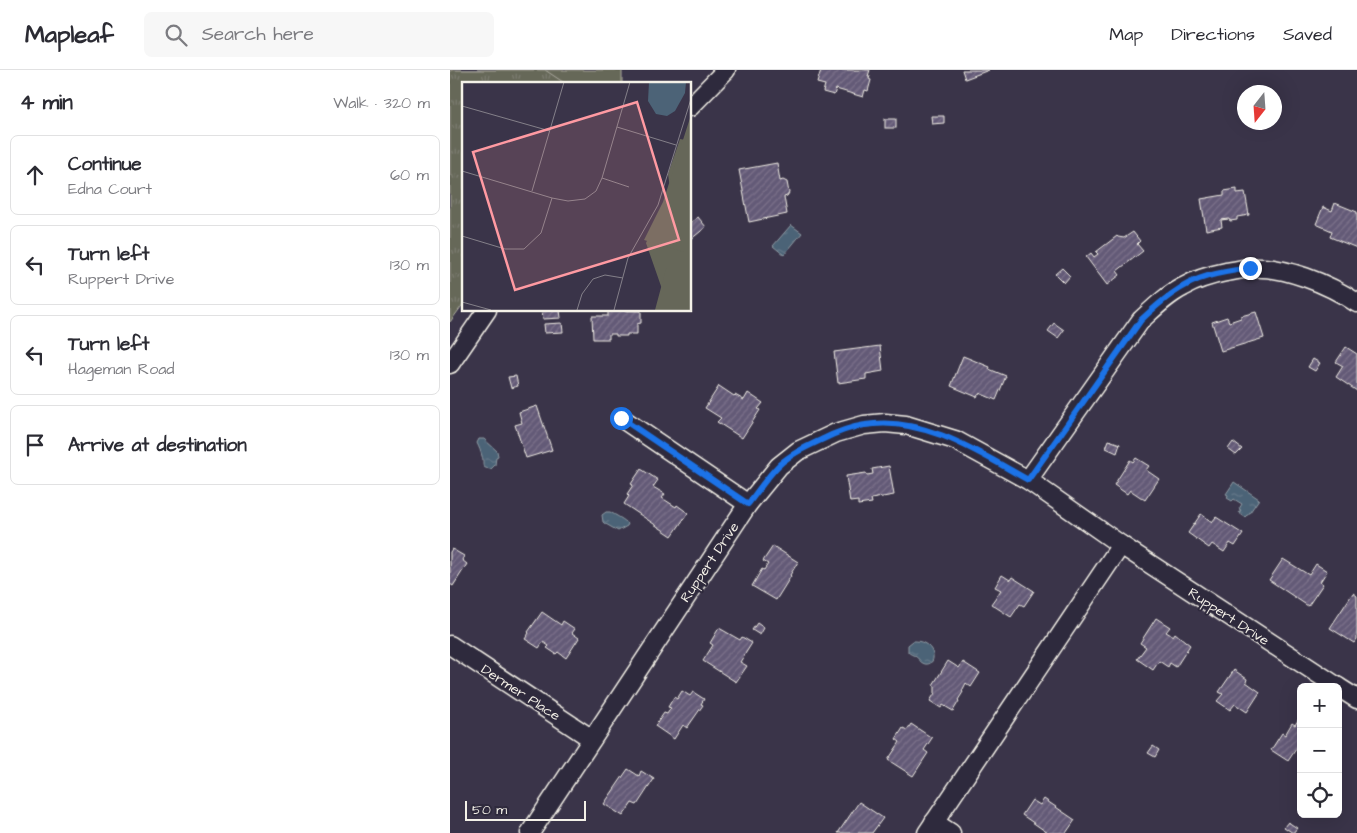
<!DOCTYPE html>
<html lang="en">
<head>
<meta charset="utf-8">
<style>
  :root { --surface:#fff; --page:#f7f7f7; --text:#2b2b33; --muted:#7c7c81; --line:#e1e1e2 }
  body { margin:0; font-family:"Architects Daughter",sans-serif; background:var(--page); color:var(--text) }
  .controls { position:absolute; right:15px; bottom:15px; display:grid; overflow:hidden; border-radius:8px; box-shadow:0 5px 20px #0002 }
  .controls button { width:45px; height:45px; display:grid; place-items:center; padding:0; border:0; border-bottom:1px solid var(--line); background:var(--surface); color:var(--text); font:25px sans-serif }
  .compass { position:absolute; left:787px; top:15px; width:45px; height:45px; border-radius:50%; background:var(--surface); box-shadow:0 5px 20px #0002; rotate:197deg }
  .scale { position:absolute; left:15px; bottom:12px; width:121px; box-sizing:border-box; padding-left:5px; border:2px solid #f4f1e8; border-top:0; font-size:14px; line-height:18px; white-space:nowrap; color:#f4f1e8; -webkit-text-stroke:4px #2f2a3d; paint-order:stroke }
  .stop { position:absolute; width:15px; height:15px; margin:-11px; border:4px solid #1a73e8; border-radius:50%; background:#fff }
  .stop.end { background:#1a73e8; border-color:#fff; box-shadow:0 1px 5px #0008 }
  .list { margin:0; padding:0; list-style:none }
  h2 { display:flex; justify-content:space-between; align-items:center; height:65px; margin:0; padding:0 20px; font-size:21px }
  h2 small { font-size:16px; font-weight:400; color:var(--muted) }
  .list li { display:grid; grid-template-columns:32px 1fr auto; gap:15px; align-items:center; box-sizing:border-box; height:80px; margin:0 10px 10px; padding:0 10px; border:1px solid var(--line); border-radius:8px }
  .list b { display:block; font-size:19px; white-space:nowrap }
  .list p { margin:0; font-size:16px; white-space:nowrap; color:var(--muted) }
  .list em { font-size:16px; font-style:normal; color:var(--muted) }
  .icon { flex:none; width:28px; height:28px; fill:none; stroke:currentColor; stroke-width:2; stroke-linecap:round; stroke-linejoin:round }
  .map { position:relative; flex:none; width:907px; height:763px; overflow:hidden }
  header { display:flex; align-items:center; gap:30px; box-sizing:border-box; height:70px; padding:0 25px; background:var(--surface); border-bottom:1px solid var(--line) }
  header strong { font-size:24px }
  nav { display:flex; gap:28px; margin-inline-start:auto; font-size:18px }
  .search { width:350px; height:45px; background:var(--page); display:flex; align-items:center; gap:12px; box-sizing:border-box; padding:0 18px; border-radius:8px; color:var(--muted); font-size:19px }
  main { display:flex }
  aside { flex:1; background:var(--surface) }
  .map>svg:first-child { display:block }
  .green { fill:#666759; stroke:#adaca0 }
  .park { fill:url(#park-tufts); stroke:#adaca0 }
  .water { fill:url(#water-ripples); stroke:#8f9ca4 }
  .building { fill:url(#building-hatch); stroke:#f4f1e8 }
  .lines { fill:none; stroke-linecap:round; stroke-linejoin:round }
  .minor-casing { stroke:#f4f1e8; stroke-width:21 }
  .minor { stroke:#2f2a3d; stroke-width:18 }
  .route { stroke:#1a73e8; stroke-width:6 }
  .labels { text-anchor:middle; stroke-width:4; stroke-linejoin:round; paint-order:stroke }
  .street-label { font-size:14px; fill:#f4f1e8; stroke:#2f2a3d }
  .inset-road { fill:none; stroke:#848089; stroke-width:1 }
  .view { fill:#ff9aa2; fill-opacity:0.15; stroke:#ff9aa2; stroke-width:2.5 }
  .inset-edge { fill:none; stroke:#f4f1e8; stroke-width:2.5 }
</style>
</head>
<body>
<header>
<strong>Mapleaf</strong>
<div class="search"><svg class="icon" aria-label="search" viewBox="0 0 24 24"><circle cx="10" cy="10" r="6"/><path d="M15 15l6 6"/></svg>Search here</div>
<nav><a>Map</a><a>Directions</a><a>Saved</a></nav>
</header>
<main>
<aside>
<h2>4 min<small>Walk · 320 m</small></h2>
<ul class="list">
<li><svg class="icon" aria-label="ahead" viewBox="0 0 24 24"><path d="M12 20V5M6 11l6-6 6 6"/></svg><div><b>Continue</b><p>Edna Court</p></div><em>60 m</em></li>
<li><svg class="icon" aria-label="left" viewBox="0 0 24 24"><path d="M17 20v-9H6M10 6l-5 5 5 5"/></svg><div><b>Turn left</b><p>Ruppert Drive</p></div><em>130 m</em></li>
<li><svg class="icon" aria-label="left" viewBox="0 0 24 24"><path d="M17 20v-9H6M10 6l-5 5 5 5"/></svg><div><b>Turn left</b><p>Hageman Road</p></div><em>130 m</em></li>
<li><svg class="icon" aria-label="arrive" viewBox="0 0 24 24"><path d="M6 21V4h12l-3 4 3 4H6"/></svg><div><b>Arrive at destination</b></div></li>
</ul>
</aside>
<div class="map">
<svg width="907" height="763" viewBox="0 0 907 763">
  <defs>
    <pattern id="park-tufts" width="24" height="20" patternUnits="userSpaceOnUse" patternTransform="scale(1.25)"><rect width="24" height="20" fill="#666759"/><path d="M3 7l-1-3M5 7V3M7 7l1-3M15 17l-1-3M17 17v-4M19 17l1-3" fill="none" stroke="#7c7d71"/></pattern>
    <pattern id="water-ripples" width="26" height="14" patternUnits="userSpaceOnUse" patternTransform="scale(1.25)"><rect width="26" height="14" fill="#4c6377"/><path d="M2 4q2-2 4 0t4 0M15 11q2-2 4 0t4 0" fill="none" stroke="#667a8a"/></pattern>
    <pattern id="building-hatch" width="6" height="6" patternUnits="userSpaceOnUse" patternTransform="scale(1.25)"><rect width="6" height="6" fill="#645a77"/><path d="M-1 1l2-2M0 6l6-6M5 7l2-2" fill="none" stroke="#7b728a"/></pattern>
  </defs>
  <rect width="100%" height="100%" fill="#3a3449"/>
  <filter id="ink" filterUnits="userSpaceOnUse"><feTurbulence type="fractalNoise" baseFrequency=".02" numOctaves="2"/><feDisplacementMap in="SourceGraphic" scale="10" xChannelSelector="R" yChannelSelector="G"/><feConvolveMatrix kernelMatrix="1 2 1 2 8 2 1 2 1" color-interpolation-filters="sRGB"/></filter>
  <g filter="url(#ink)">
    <!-- green -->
    <path class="green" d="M0 0H172V14H14Z"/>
    <!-- park -->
    <path class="park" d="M0 0H95L116 14H14V233L0 252Z"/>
    <!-- water -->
    <g class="water">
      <path d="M341 155 352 163 334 185 323 176Z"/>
      <path d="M29 369H34L47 381 48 386 46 387 45 395 41 399C29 398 35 394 32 386 31 382 29 377 27 373Z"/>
      <path d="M784 412 809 429 798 445H797L795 447 789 443 791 440 789 439 792 434 784 429 782 431 777 428 778 425 776 424Z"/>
      <path d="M156 442H160C165 445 175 450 178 454L177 456 168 461 154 453 153 452 152 445Z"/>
      <path d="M463 571C485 570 489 596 475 594 470 593 469 588 465 586 463 585 460 584 458 582V575Z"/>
    </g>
    <!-- building -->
    <g class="building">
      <path d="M371 0H420L418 6H420L419 9 421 10 418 21 415 20 413 27 386 19 384 25 373 22 375 15 367 13Z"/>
      <path d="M512 0H539L515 9Z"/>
      <path d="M481 46H494V53L482 54Z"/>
      <rect x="435" y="49" width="11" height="9"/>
      <path d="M327 93 330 111 333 110 337 112 339 123 337 126 334 127 337 144 299 152 289 100Z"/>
      <path d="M787 119V123L795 122 799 145 787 147V150L780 151 779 149 771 150 772 157 756 160 751 129 774 125V121Z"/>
      <path d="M885 133 907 142V178L880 167 882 161 866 154 873 137 882 141Z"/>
      <path d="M248 147 256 157 240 170V153Z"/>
      <path d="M683 162 690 171 687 174 693 181 667 201 670 205 657 215 636 187 641 183 644 187 648 184 646 182 667 166 668 167 674 168Z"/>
      <path d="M612 198 620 206 614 213 605 204Z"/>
      <path d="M92 240H110L111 248 93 249Z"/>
      <path d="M158 240 191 241V253L187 254V264H177V266H166V264H159V269H143L142 246H158Z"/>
      <path d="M806 242 814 268 771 281 762 252 777 247 779 252 791 248V246Z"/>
      <path d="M112 253 113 262 95 263 94 254Z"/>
      <path d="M604 253 614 260 608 268 598 261Z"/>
      <path d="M430 276 433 301 416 304V309L388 313 384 282Z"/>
      <path d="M896 277 907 284V321L886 307 893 296 886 292Z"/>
      <path d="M513 286 540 297 539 299 556 306 546 330 529 323 527 327 501 316Z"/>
      <path d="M863 289 870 293 865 301 858 297Z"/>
      <path d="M66 306 68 316 61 318 58 307Z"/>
      <path d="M269 316 284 326 285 325 294 330 298 323 313 333 308 339 310 340 292 368 267 352 271 348 255 338Z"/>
      <path d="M87 336 102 380 76 388 65 355 72 353 69 342Z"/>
      <path d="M659 370 670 374 667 383 656 378Z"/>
      <path d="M783 372 792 379 786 385 778 379Z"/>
      <path d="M686 388 699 396 696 400 709 409 695 430 680 420 677 424 664 415 680 390 683 392Z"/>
      <path d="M439 396 444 425 421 429 422 433 408 435V431L400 432 396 406 416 403 417 405 423 404 422 399Z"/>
      <path d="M191 399 208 410 203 417 215 424 212 428 226 437 227 435 238 443 222 466 174 434 179 426 177 424 183 415 181 414Z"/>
      <path d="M751 444 762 452 766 447 793 464 785 476 780 473 774 482 762 474 759 478 738 463Z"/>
      <path d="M323 476 348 492 340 505 341 506 326 530 302 516 312 499 314 500 318 494 313 491Z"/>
      <path d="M2 479 14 486 12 490 17 494 3 516 0 514V482Z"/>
      <path d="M833 489 859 505 866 494 877 501 870 512 873 514 858 536 819 510Z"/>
      <path d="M552 505 560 510 562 507 584 521 574 536 570 534 561 547 541 534 551 520 545 517Z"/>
      <path d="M903 523 907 526V569L904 573 880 558Z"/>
      <path d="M92 542 111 555 113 551 125 559 122 563 129 568 116 588 108 582 106 584 97 578 99 576 93 572 89 578 75 569 79 563 78 562Z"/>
      <path d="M706 548 720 557 716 562 723 566 725 563 740 575 726 597 720 593 718 597 709 591 703 600 687 589 696 577 690 573Z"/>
      <path d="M307 553 314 558 310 565 302 560Z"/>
      <path d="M269 558 290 570 292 567 302 573 290 592 297 596 286 612 253 591 263 575 260 573Z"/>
      <path d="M498 591 509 598 513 592 530 603 521 617 516 613 512 621 513 622 508 630 509 631 503 641 493 635 491 638 480 631 485 623V616L483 615Z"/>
      <path d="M784 600 797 609 796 612 810 622 797 642 785 634 780 640 767 631 773 624 769 622Z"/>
      <path d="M232 621 240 626 243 622 254 629 251 634 253 635 237 658 233 655 224 669 205 656 214 643 217 644 221 638 218 637 224 627 227 629Z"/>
      <path d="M850 647 851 678 848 676 838 691 821 680 832 663 835 665 842 653 845 655Z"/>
      <path d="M461 654 482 668 474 680 478 683 463 706 438 690 450 672 446 669 453 658 457 660Z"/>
      <path d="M703 676 709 680 705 687 698 683Z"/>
      <path d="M178 699 189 706 191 701 204 709 187 735 182 733 173 746 154 734Z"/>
      <path d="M594 729 625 750 616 763H598L572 745 582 730 590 735Z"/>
      <path d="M409 732 433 748 422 763H388Z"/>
      <path d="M838 752 847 758 843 763 834 757Z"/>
    </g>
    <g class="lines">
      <defs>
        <g id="minor">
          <path d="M240 37 276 0"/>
          <path d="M0 294 37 240"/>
          <path d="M171 348 298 434"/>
          <path d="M578 410 691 250C704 238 717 225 733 217 747 209 761 205 776 202 784 201 792 199 799 198 833 195 879 214 907 233"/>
          <path d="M0 575 142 669"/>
          <path d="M888 617 907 629"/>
          <path d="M484 752 501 763"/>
          <path d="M80 763 298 434 329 396 348 381 386 363 414 355 435 353 456 355 505 370 578 410 671 475 888 617"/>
          <path d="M477 763 671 475"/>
        </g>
      </defs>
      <!-- minor casing -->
      <use href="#minor" class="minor-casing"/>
      <!-- minor -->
      <use href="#minor" class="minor"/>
    </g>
  </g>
  <g class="lines" filter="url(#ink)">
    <!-- route -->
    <path class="route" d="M171 348 298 434C308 421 317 407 329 395 341 384 356 377 371 370 385 363 400 357 415 355 472 345 530 383 578 410L691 250C710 232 732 213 758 206 772 202 786 200 800 198"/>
  </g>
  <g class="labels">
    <!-- street labels -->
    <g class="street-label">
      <text transform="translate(259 492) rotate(-56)" y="5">Ruppert Drive</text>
      <text transform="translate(779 546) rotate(33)" y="5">Ruppert Drive</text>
      <text transform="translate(71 622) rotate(33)" y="5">Dermer Place</text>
    </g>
  </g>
  <!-- overview -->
  <g transform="translate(12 12)">
    <rect width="229" height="229" fill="#3a3449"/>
    <path d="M218 57 229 59V205L200 207 184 161 208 106 206 92Z" fill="#666759"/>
    <path d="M229 33V228H193L204 187 222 170 182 158 201 120Z" fill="#666759"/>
    <path d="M187 0H224L223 11 213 29 205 34 194 32 186 19Z" fill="#4c6377"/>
    <path class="inset-road" d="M0 24 88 49M155 45 214 63M0 89 90 116 106 119 123 117 134 109 140 96 168 0M140 96 167 105M70 109 102 0M0 154 43 167H62L79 151 90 116M0 220 29 228M115 228 120 212 131 197 143 193 161 196M152 228 166 176 196 123 229 17"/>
    <path class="view" d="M175 20 217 158 53 208 11 70Z"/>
    <rect width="229" height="229" class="inset-edge"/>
  </g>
</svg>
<div class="controls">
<button>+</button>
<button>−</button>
<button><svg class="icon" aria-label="locate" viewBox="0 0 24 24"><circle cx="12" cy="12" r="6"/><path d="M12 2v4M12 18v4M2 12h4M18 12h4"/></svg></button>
</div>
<svg class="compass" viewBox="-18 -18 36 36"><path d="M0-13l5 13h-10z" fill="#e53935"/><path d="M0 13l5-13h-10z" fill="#7c7c81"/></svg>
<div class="scale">50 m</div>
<div class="stop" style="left:171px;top:348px"></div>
<div class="stop end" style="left:800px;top:198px"></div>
</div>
</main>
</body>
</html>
